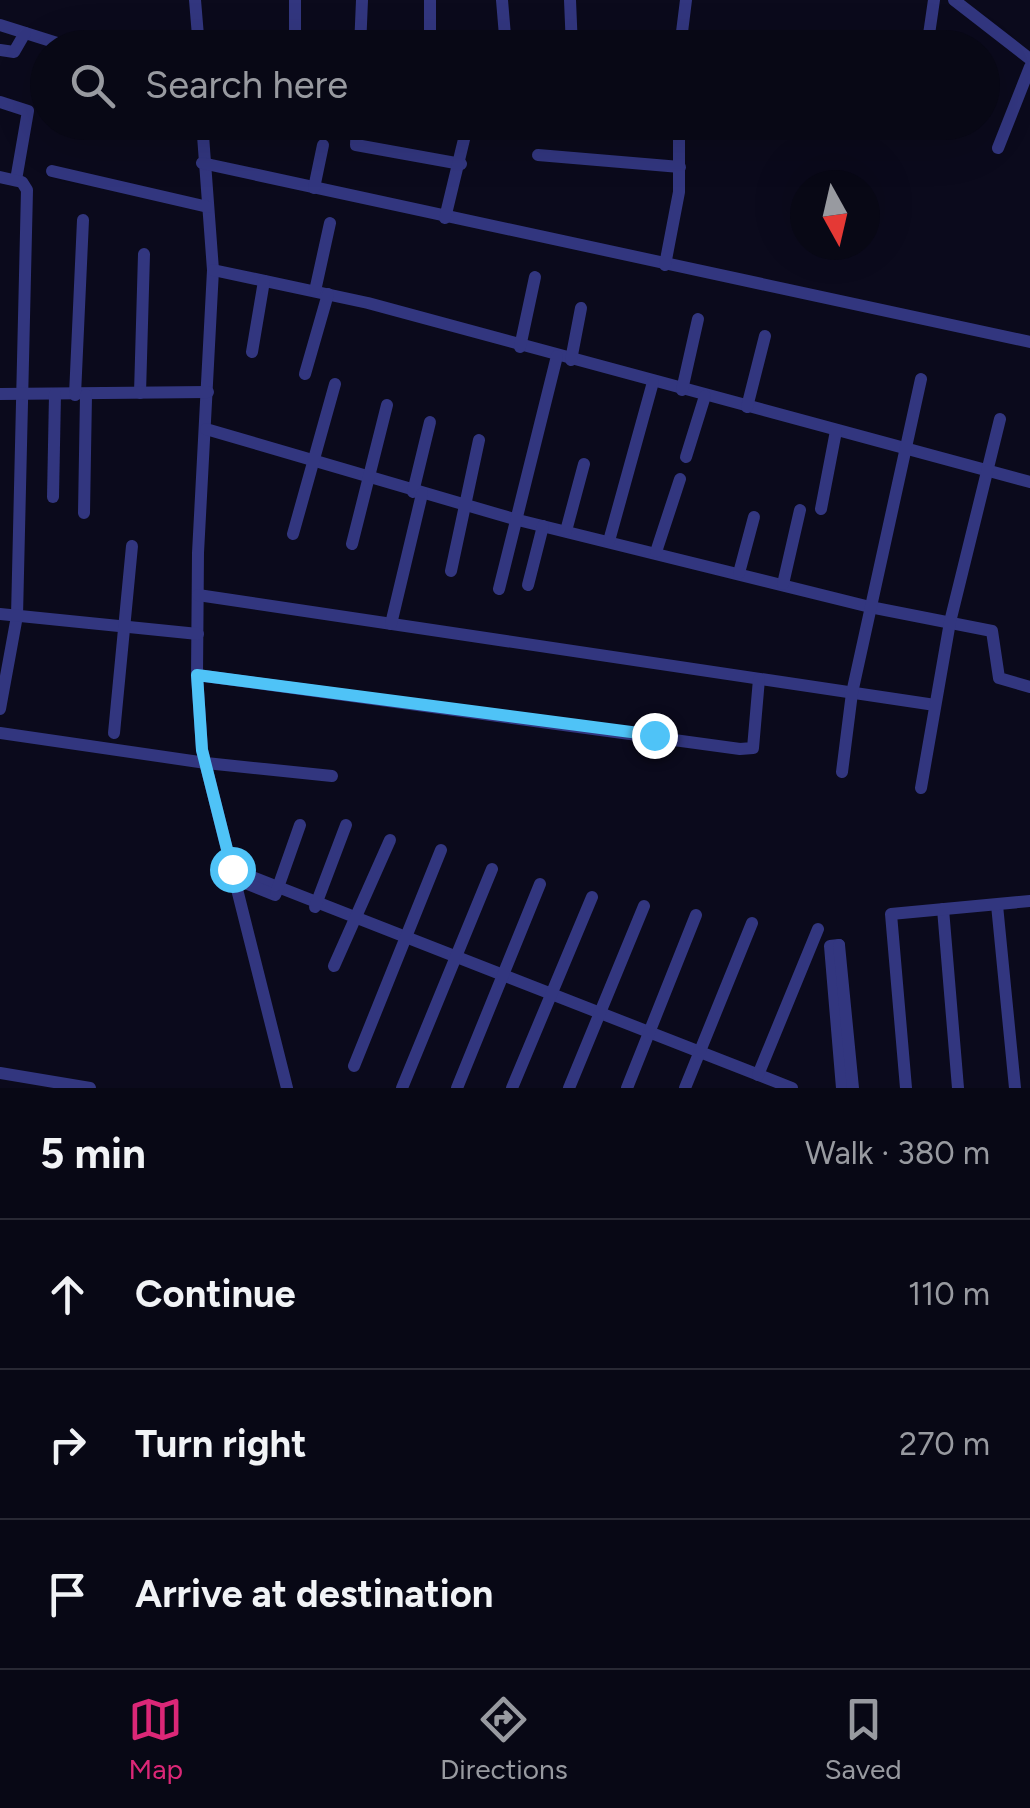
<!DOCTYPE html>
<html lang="en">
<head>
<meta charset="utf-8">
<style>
  :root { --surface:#080815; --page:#161622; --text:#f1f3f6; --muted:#989aa0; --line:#292934; --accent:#db2777 }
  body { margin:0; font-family:Figtree,sans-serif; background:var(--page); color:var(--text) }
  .compass { position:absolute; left:790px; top:170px; width:90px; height:90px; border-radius:50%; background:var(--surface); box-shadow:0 10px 40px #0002; rotate:172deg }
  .stop { position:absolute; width:30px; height:30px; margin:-22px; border:8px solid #4fc3f7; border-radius:50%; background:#fff }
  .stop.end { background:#4fc3f7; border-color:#fff; box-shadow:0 2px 10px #0008 }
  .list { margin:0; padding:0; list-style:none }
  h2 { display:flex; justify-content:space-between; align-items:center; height:130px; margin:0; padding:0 40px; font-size:42px }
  h2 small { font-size:32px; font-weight:400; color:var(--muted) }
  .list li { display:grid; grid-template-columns:65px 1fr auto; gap:30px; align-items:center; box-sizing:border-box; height:150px; padding:0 40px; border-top:2px solid var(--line) }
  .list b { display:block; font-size:38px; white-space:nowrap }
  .list em { font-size:32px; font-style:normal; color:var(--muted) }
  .icon { flex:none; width:55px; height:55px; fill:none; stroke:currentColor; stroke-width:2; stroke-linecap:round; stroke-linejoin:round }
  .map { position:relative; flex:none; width:1030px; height:1088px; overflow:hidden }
  .search { position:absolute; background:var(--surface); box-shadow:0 10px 40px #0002; left:30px; right:30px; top:30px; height:110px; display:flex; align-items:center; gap:25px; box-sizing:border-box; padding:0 35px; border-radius:55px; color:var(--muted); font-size:38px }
  .sheet { height:580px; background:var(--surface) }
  nav { display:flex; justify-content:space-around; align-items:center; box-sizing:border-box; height:140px; border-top:2px solid var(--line); background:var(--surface); font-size:28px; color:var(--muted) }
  nav a { display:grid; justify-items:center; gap:5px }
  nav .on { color:var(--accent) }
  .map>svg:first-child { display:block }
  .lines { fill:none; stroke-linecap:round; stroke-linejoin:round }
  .street { stroke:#32367f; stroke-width:12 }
  .route { stroke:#4fc3f7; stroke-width:12 }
</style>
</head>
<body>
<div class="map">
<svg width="1030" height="1088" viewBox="0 0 1030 1088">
  <rect width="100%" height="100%" fill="#0b0a1c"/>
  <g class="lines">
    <!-- street -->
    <g class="street">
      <path d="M195 0 199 48"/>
      <path d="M502 0 506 48"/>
      <path d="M570 0 572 48"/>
      <path d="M954 0 1030 59"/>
      <path d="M0 25 73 48"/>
      <path d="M295 48V0"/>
      <path d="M360 48 362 0"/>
      <path d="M430 48V0"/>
      <path d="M680 48 686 0"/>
      <path d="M927 48 934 0"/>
      <path d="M0 50 14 52 25 33"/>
      <path d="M0 102 28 111 16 180"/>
      <path d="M183 122 202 127"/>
      <path d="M202 122 213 270 198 553 197 675 202 750 287 1088"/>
      <path d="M357 122 356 145 461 164"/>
      <path d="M998 148 1030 67"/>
      <path d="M538 155 680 167"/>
      <path d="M202 163 1030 342"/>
      <path d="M52 171 208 207"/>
      <path d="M0 177 22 182 27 190 17 616 0 709"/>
      <path d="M314 188 323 145"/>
      <path d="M445 218 466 131"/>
      <path d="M665 265 679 192V122"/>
      <path d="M213 270 368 303 1030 482"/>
      <path d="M315 291 330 223"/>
      <path d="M520 347 535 277"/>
      <path d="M252 352 264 281"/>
      <path d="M571 360 581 308"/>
      <path d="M305 374 328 294"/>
      <path d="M682 390 698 319"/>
      <path d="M140 393 144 254"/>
      <path d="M0 394 208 392"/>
      <path d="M75 395 83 220"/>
      <path d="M747 407 765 336"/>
      <path d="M206 429 514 519 870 607 992 631 999 678 1030 687"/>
      <path d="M686 457 705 396"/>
      <path d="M413 492 430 422"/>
      <path d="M53 497 55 394"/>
      <path d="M821 509 836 431"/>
      <path d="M84 513 86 395"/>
      <path d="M566 531 584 464"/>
      <path d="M293 534 335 384"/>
      <path d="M609 541 653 382"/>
      <path d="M352 544 387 405"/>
      <path d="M656 552 680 479"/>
      <path d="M451 571 479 440"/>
      <path d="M739 573 754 517"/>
      <path d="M783 584 800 510"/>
      <path d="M528 585 543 526"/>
      <path d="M499 589 557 356"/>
      <path d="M198 595 935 705"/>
      <path d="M0 614 198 634"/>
      <path d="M391 624 422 494"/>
      <path d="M197 675 740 749 753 748 759 679"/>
      <path d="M0 733 206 763 332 776"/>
      <path d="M114 733 132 546"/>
      <path d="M842 772 852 693 921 379"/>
      <path d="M921 788 950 622 1000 419"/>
      <path d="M232 869 792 1088"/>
      <path d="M235 879 275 895"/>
      <path d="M276 893 300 825"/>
      <path d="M997 905 1015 1088"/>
      <path d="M315 907 346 825"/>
      <path d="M943 909 958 1088"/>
      <path d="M839 945 830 946 842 1088"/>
      <path d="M839 945 853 1088"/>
      <path d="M334 966 390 840"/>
      <path d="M354 1066 441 850"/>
      <path d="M0 1073 90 1088"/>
      <path d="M758 1075 818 929"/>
      <path d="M402 1088 492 869"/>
      <path d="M457 1088 540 884"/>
      <path d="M512 1088 592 897"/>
      <path d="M569 1088 644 906"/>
      <path d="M627 1088 696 915"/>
      <path d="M685 1088 752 923"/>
      <path d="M906 1088 891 914 1030 901"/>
    </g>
  </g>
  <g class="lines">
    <!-- route -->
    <path class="route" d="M232 869 202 750 197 675 654 735"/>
  </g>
</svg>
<svg class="compass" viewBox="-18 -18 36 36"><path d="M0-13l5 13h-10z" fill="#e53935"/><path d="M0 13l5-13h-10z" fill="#989aa0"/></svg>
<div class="stop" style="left:232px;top:869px"></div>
<div class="stop end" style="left:654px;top:735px"></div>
<div class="search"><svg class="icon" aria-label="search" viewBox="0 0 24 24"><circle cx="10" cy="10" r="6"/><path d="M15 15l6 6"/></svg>Search here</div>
</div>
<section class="sheet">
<h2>5 min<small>Walk · 380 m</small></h2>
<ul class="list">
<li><svg class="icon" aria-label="ahead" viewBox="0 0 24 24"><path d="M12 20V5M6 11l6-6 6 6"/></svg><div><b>Continue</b></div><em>110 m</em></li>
<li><svg class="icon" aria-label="right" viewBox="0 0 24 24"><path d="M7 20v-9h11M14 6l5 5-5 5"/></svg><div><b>Turn right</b></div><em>270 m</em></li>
<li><svg class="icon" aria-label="arrive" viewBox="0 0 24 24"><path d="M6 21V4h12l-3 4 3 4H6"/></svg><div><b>Arrive at destination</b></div></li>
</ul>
</section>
<nav>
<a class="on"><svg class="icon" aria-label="map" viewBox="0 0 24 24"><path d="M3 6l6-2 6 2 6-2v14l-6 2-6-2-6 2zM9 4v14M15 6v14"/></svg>Map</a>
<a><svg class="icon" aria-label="directions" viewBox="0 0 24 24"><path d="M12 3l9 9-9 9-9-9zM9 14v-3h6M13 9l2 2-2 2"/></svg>Directions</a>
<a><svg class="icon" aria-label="saved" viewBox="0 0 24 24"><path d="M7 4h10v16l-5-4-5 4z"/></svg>Saved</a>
</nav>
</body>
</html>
